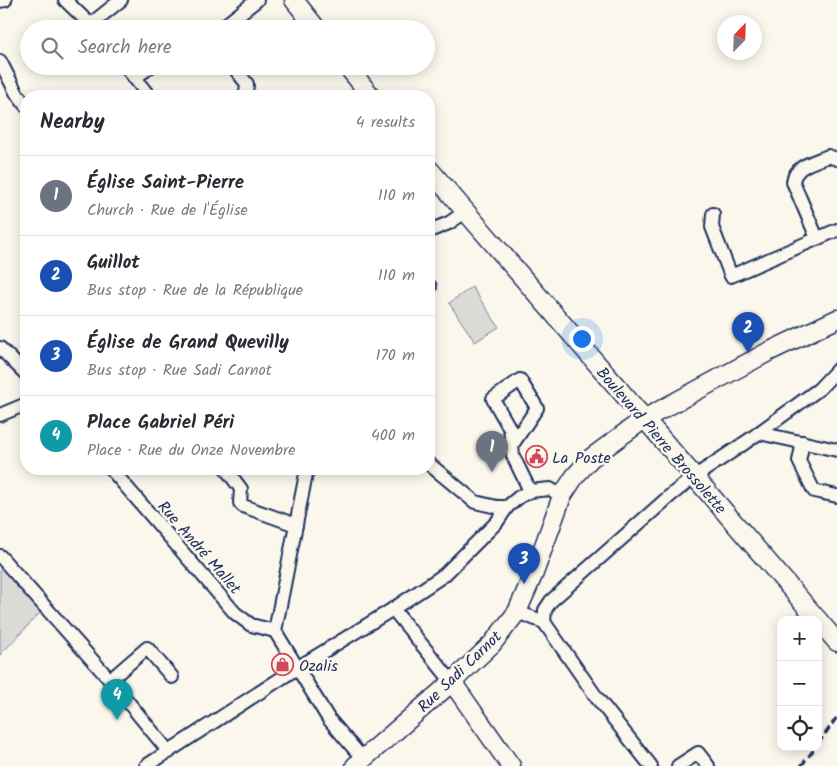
<!DOCTYPE html>
<html lang="en">
<head>
<meta charset="utf-8">
<style>
  :root { --surface:#fff; --page:#f2f2f3; --text:#2b2b33; --muted:#7c7c81; --line:#e1e1e2; --accent:#d1495b }
  body { margin:0; font-family:Kalam,sans-serif; background:var(--page); color:var(--text) }
  .controls { position:absolute; right:15px; bottom:15px; display:grid; overflow:hidden; border-radius:10px; box-shadow:0 2px 12px #0003 }
  .controls button { width:45px; height:45px; display:grid; place-items:center; padding:0; border:0; border-bottom:1px solid var(--line); background:var(--surface); color:var(--text); font:25px sans-serif }
  .compass { position:absolute; left:717px; top:15px; width:45px; height:45px; border-radius:50%; background:var(--surface); box-shadow:0 2px 12px #0003; rotate:23deg }
  .you { position:absolute; left:581px; top:338px; width:18px; height:18px; margin:-12px; border:4px solid #fff; border-radius:50%; background:#1a73e8; box-shadow:0 0 0 8px #1a73e833 }
  .badge { display:grid; place-items:center; width:32px; height:32px; border-radius:50%; background:var(--accent); color:#fff; font-size:16px; font-weight:700 }
  .pin { position:absolute; translate:-50% -41px; filter:drop-shadow(0 1px 2px #0008) }
  .pin::after { content:''; position:absolute; top:26px; width:18px; height:15px; background:inherit; clip-path:polygon(0 0,100% 0,50% 100%) }
  .list { margin:0; padding:0; list-style:none }
  h2 { display:flex; justify-content:space-between; align-items:center; height:65px; margin:0; padding:0 20px; font-size:21px }
  h2 small { font-size:16px; font-weight:400; color:var(--muted) }
  .list li { display:grid; grid-template-columns:32px 1fr auto; gap:15px; align-items:center; box-sizing:border-box; height:80px; padding:0 20px; border-top:1px solid var(--line) }
  .list b { display:block; font-size:19px; white-space:nowrap }
  .list p { margin:0; font-size:16px; white-space:nowrap; color:var(--muted) }
  .list em { font-size:16px; font-style:normal; color:var(--muted) }
  .icon { flex:none; width:28px; height:28px; fill:none; stroke:currentColor; stroke-width:2; stroke-linecap:round; stroke-linejoin:round }
  .map { position:relative; flex:none; width:837px; height:766px; overflow:hidden }
  .search { position:absolute; background:var(--surface); box-shadow:0 2px 12px #0003; left:20px; top:20px; width:415px; height:55px; display:flex; align-items:center; gap:12px; box-sizing:border-box; padding:0 18px; border-radius:28px; color:var(--muted); font-size:19px }
  .panel { position:absolute; background:var(--surface); box-shadow:0 2px 12px #0003; left:20px; top:90px; width:415px; height:385px; border-radius:20px }
  .map>svg:first-child { display:block }
  .green { fill:#dadad7; stroke:#7a849a }
  .lines { fill:none; stroke-linecap:round; stroke-linejoin:round }
  .street-casing { stroke:#1b2f5e; stroke-width:16 }
  .secondary-casing { stroke:#1b2f5e; stroke-width:21 }
  .street { stroke:#fbf7ec; stroke-width:12 }
  .secondary { stroke:#fbf7ec; stroke-width:18 }
  .rail { stroke:#1b2f5e; stroke-width:3; stroke-dasharray:8 4; stroke-linecap:butt }
  .labels { text-anchor:middle; stroke-width:5; stroke-linejoin:round; paint-order:stroke }
  .street-label { font-size:16px; fill:#1b2f5e; stroke:#fbf7ec }
  .poi-label { font-size:16px; fill:#1b2f5e; stroke:#fbf7ec; text-anchor:start }
</style>
</head>
<body>
<div class="map">
<svg width="837" height="766" viewBox="0 0 837 766">
  <rect width="100%" height="100%" fill="#fbf7ec"/>
  <filter id="ink" filterUnits="userSpaceOnUse"><feTurbulence type="fractalNoise" baseFrequency=".02" numOctaves="2"/><feDisplacementMap in="SourceGraphic" scale="10" xChannelSelector="R" yChannelSelector="G"/><feConvolveMatrix kernelMatrix="1 2 1 2 8 2 1 2 1" color-interpolation-filters="sRGB"/></filter>
  <g filter="url(#ink)">
    <!-- green -->
    <g class="green">
      <path d="M472 287 499 327 475 342 449 303Z"/>
      <path d="M0 566 41 612 0 655Z"/>
    </g>
    <g class="lines">
      <defs>
        <g id="street">
          <path d="M65 0 95 29"/>
          <path d="M0 1 5 0"/>
          <path d="M91 24 121 0"/>
          <path d="M220 29 257 0"/>
          <path d="M0 61 17 94 26 106"/>
          <path d="M125 66 149 96"/>
          <path d="M233 66 247 84 246 94 243 96"/>
          <path d="M135 78 151 66"/>
          <path d="M713 214 712 227 731 276 837 230"/>
          <path d="M429 231 449 223 465 212"/>
          <path d="M817 238 793 182C795 165 815 162 828 156L837 159"/>
          <path d="M429 286 430 287"/>
          <path d="M0 348 26 374"/>
          <path d="M0 415 26 404"/>
          <path d="M759 433 837 450"/>
          <path d="M803 442 799 461 814 491 837 496"/>
          <path d="M512 445 510 429 493 399 520 380 537 408 512 445 513 456 530 491"/>
          <path d="M429 464 475 502 497 507H507L519 497 530 491 550 489 562 496"/>
          <path d="M111 469 235 613 251 625 275 631"/>
          <path d="M226 469 241 489 240 503 243 506 296 525"/>
          <path d="M307 469 275 631 328 718 363 759"/>
          <path d="M0 556 110 680 169 752"/>
          <path d="M393 609 452 682"/>
          <path d="M517 612 544 622 597 698 651 766"/>
          <path d="M544 622 545 610 551 601 671 495 694 477 749 440 819 389 837 370"/>
          <path d="M110 680 147 648 172 677"/>
          <path d="M146 766 297 668 393 609 444 575 497 522 507 507"/>
          <path d="M678 766 698 753 708 766"/>
        </g>
        <g id="secondary">
          <path d="M294 0 317 29"/>
          <path d="M347 66 371 96"/>
          <path d="M429 169 818 620"/>
          <path d="M818 620 837 642"/>
          <path d="M452 682 511 766"/>
          <path d="M355 766 452 682 492 644 517 612 534 573 562 496 575 476 591 458 644 419 768 352 837 319"/>
        </g>
      </defs>
      <!-- street casing -->
      <use href="#street" class="street-casing"/>
      <!-- secondary casing -->
      <use href="#secondary" class="secondary-casing"/>
      <!-- street -->
      <use href="#street" class="street"/>
      <!-- secondary -->
      <use href="#secondary" class="secondary"/>
      <!-- rail -->
      <g class="rail">
        <path d="M818 744 837 717"/>
        <path d="M801 766 816 747"/>
      </g>
    </g>
  </g>
  <!-- icons -->
  <defs>
    <symbol id="civic-ring" viewBox="-11 -11 22 22"><circle r="9.5" fill="#fbf7ec" stroke="#d1495b" stroke-width="1.5"/><path d="M-.6-6.5H3V-4.5H.6V-3L4-1V1h2V6H-6V1h2V-1L-.6-3ZM-1.2 2.5V6h2.4V2.5Z" fill="#d1495b"/></symbol>
    <symbol id="shop-ring" viewBox="-11 -11 22 22"><circle r="9.5" fill="#fbf7ec" stroke="#d1495b" stroke-width="1.5"/><path d="M-5-2.5h2.3a2.7 3.5 0 0 1 5.4 0H5L5.5 6h-11ZM-1.5-2.5h3a1.5 2.3 0 0 0-3 0Z" fill="#d1495b"/></symbol>
  </defs>
  <g fill-rule="evenodd">
    <use href="#civic-ring" x="524" y="444" width="25" height="25"/>
    <use href="#shop-ring" x="270" y="652" width="25" height="25"/>
  </g>
  <g class="labels">
    <!-- street labels -->
    <g class="street-label">
      <text transform="translate(662 440) rotate(49)" y="6">Boulevard Pierre Brossolette</text>
      <text transform="translate(200 547) rotate(49)" y="6">Rue André Mallet</text>
      <text transform="translate(459 671) rotate(-44)" y="6">Rue Sadi Carnot</text>
    </g>
    <!-- poi labels -->
    <g class="poi-label">
      <text x="552" y="463">La Poste</text>
      <text x="299" y="671">Ozalis</text>
    </g>
  </g>
</svg>
<div class="controls">
<button>+</button>
<button>−</button>
<button><svg class="icon" aria-label="locate" viewBox="0 0 24 24"><circle cx="12" cy="12" r="6"/><path d="M12 2v4M12 18v4M2 12h4M18 12h4"/></svg></button>
</div>
<svg class="compass" viewBox="-18 -18 36 36"><path d="M0-13l5 13h-10z" fill="#e53935"/><path d="M0 13l5-13h-10z" fill="#7c7c81"/></svg>
<div class="you"></div>
<div class="pin badge" style="left:492px;top:472px;background:#6b7280">1</div>
<div class="pin badge" style="left:748px;top:353px;background:#1a4fb4">2</div>
<div class="pin badge" style="left:524px;top:584px;background:#1a4fb4">3</div>
<div class="pin badge" style="left:117px;top:720px;background:#0f9aa8">4</div>
<div class="search"><svg class="icon" aria-label="search" viewBox="0 0 24 24"><circle cx="10" cy="10" r="6"/><path d="M15 15l6 6"/></svg>Search here</div>
<section class="panel">
<h2>Nearby<small>4 results</small></h2>
<ul class="list">
<li><span class="badge" style="background:#6b7280">1</span><div><b>Église Saint-Pierre</b><p>Church · Rue de l'Église</p></div><em>110 m</em></li>
<li><span class="badge" style="background:#1a4fb4">2</span><div><b>Guillot</b><p>Bus stop · Rue de la République</p></div><em>110 m</em></li>
<li><span class="badge" style="background:#1a4fb4">3</span><div><b>Église de Grand Quevilly</b><p>Bus stop · Rue Sadi Carnot</p></div><em>170 m</em></li>
<li><span class="badge" style="background:#0f9aa8">4</span><div><b>Place Gabriel Péri</b><p>Place · Rue du Onze Novembre</p></div><em>400 m</em></li>
</ul>
</section>
</div>
</body>
</html>
